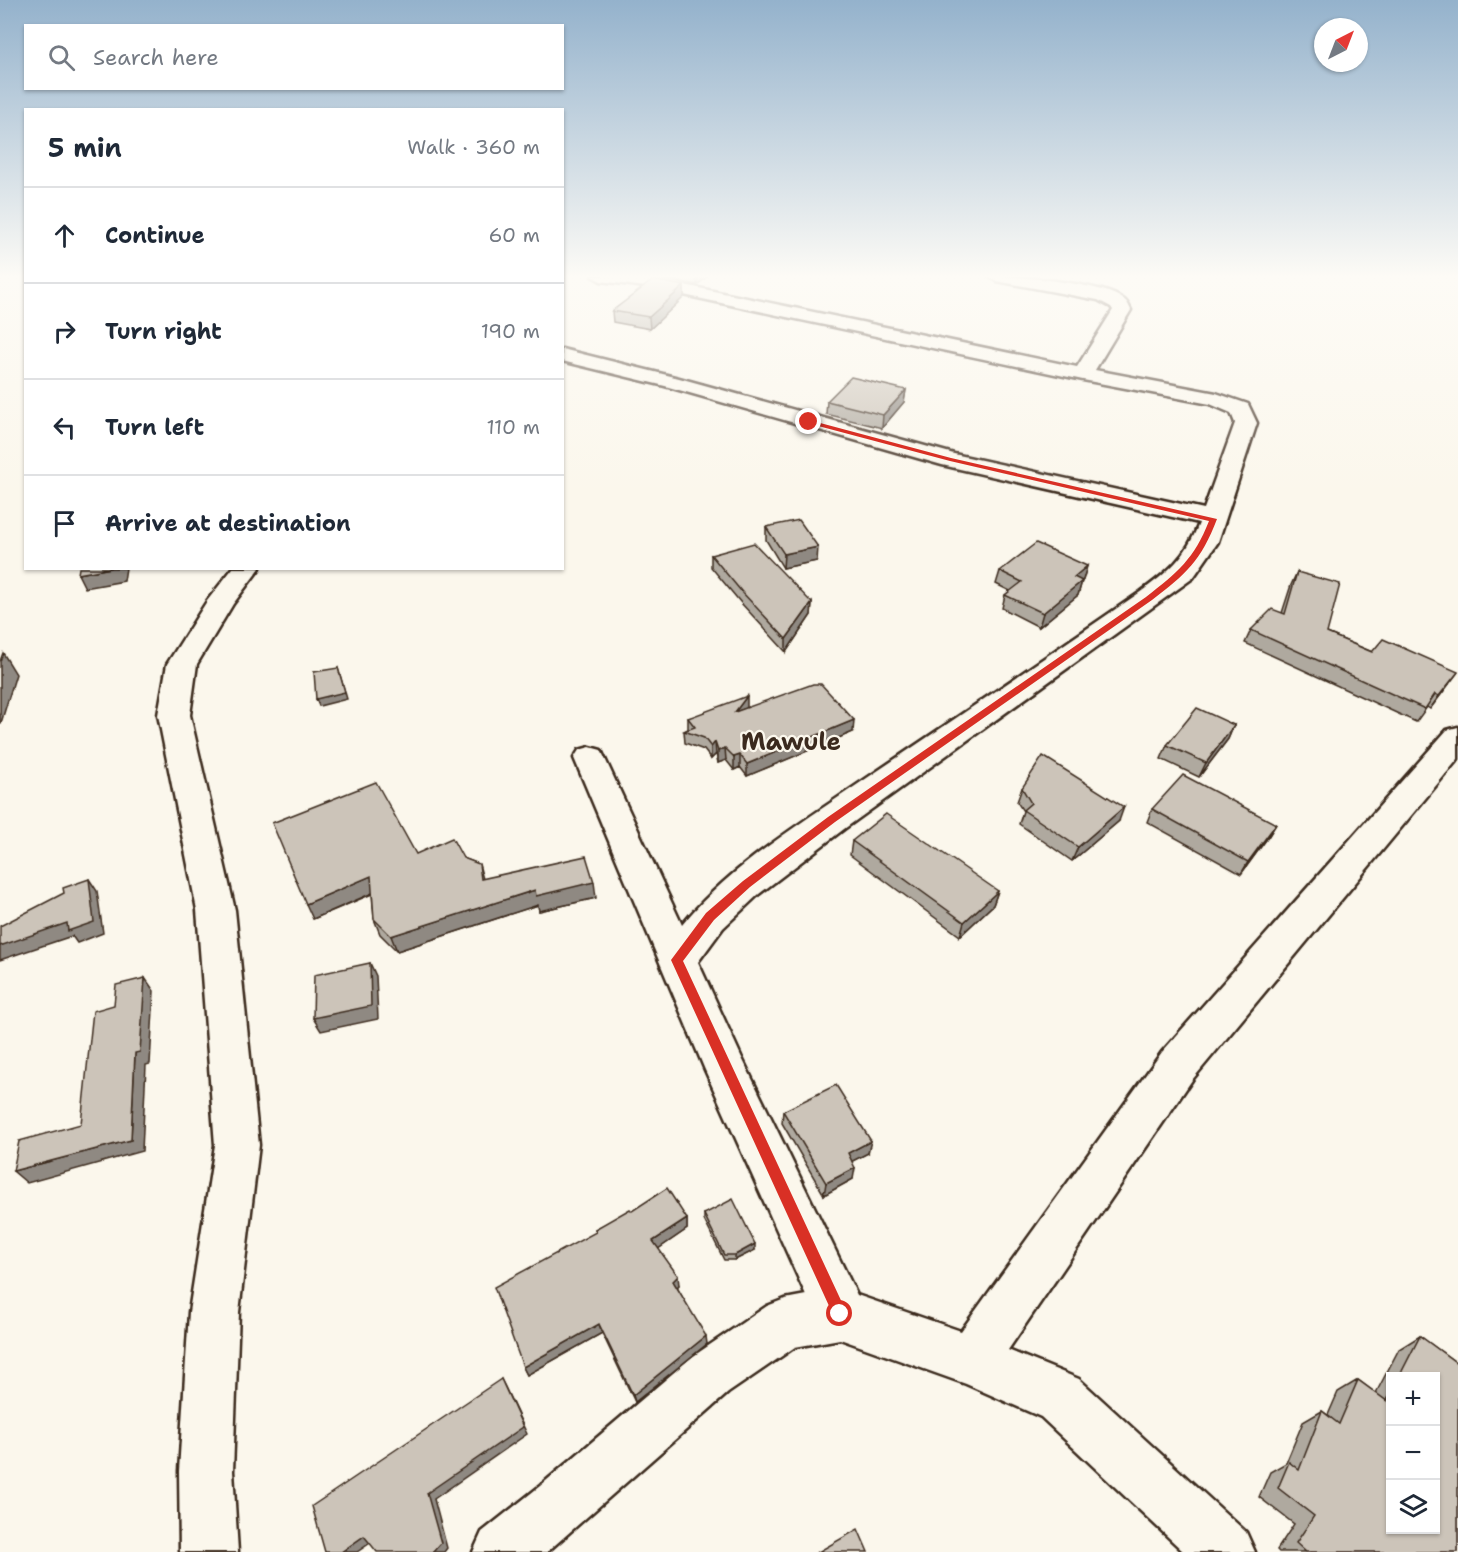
<!DOCTYPE html>
<html lang="en">
<head>
<meta charset="utf-8">
<style>
  :root { --surface:#fff; --page:#f6f6f7; --text:#1f2937; --muted:#747a83; --line:#e0e1e3 }
  body { margin:0; font-family:"Shantell Sans",sans-serif; background:var(--page); color:var(--text) }
  .controls { position:absolute; right:18px; bottom:18px; display:grid; overflow:hidden; border-radius:0px; box-shadow:0 2px 4px #0004 }
  .controls button { width:54px; height:54px; display:grid; place-items:center; padding:0; border:0; border-bottom:2px solid var(--line); background:var(--surface); color:var(--text); font:30px sans-serif }
  .compass { position:absolute; left:1314px; top:18px; width:54px; height:54px; border-radius:50%; background:var(--surface); box-shadow:0 2px 4px #0004; rotate:42deg }
  .stop { position:absolute; width:18px; height:18px; margin:-14px; border:4px solid #d93025; border-radius:50%; background:#fff }
  .stop.end { background:#d93025; border-color:#fff; box-shadow:0 2px 6px #0008 }
  .list { margin:0; padding:0; list-style:none }
  h2 { display:flex; justify-content:space-between; align-items:center; height:78px; margin:0; padding:0 24px; font-size:26px }
  h2 small { font-size:20px; font-weight:400; color:var(--muted) }
  .list li { display:grid; grid-template-columns:39px 1fr auto; gap:18px; align-items:center; box-sizing:border-box; height:96px; padding:0 24px; border-top:2px solid var(--line) }
  .list b { display:block; font-size:22px; white-space:nowrap }
  .list em { font-size:20px; font-style:normal; color:var(--muted) }
  .icon { flex:none; width:33px; height:33px; fill:none; stroke:currentColor; stroke-width:2; stroke-linecap:round; stroke-linejoin:round }
  .map { position:relative; flex:none; width:1458px; height:1552px; overflow:hidden }
  .search { position:absolute; background:var(--surface); box-shadow:0 2px 4px #0004; left:24px; top:24px; width:540px; height:66px; display:flex; align-items:center; gap:15px; box-sizing:border-box; padding:0 21px; border-radius:0px; color:var(--muted); font-size:22px }
  .panel { position:absolute; background:var(--surface); box-shadow:0 2px 4px #0004; left:24px; top:108px; width:540px; height:462px; border-radius:0px }
  .map>svg:first-child { display:block }
  .lines { fill:none; stroke-linecap:round; stroke-linejoin:round }
  .minor-casing { stroke:#3b2a1e; stroke-width:5 }
  .minor { fill:#fbf7ec; fill-rule:evenodd }
  .wall { fill:#afa99f; stroke:#3b2a1e; stroke-width:1.5; fill-rule:evenodd }
  .shaded-wall { fill:#8f8982; stroke:#3b2a1e; stroke-width:1.5 }
  .building { fill:#ccc4b9; stroke:#3b2a1e; stroke-width:1.5 }
  .route { fill:#d93025 }
  .labels { text-anchor:middle; stroke-width:4.5; stroke-linejoin:round; paint-order:stroke }
  .quarter-label { font-size:24px; font-weight:bold; fill:#3b2a1e; stroke:#fbf7ec }
</style>
</head>
<body>
<div class="map">
<svg width="1458" height="1552" viewBox="0 0 1458 1552">
  <rect width="100%" height="100%" fill="#fbf7ec"/>
  <filter id="ink" filterUnits="userSpaceOnUse"><feTurbulence type="fractalNoise" baseFrequency=".0167" numOctaves="2"/><feDisplacementMap in="SourceGraphic" scale="12" xChannelSelector="R" yChannelSelector="G"/><feConvolveMatrix kernelMatrix="1 2 1 2 8 2 1 2 1" color-interpolation-filters="sRGB"/></filter>
  <g filter="url(#ink)">
    <g class="lines">
      <defs>
        <g id="minor">
          <path d="M592 276 646 277 1077 367 1113 310 1111 307 1098 300 997 281 988 276C1018 276 1100 282 1123 299 1127 301 1129 306 1131 310L1095 370 1216 393 1248 404 1257 423 1218 542 1193 578 844 829 759 894 723 928 698 962 741 1056 857 1295 961 1331 1162 1052 1447 730 1458 727V759L1192 1080 1008 1350 1079 1379 1246 1532 1255 1552H1184L1041 1417 966 1384 840 1339 795 1347 728 1393 547 1552H473L482 1532 540 1486 692 1357 767 1306 785 1299 806 1295 705 1070 574 758 579 750 590 747 601 750 682 925C728 867 806 820 867 778 958 717 1049 655 1139 593 1168 572 1186 558 1199 523L942 465 665 386 562 361V349L679 378 954 454 1204 509 1235 423 1231 413 1210 404 1083 380 646 287 601 281Z"/>
          <path d="M233 568H260L233 604 197 664 190 715 235 910 259 1145 239 1312 233 1471 238 1552H180L179 1471 189 1312 215 1145 197 910 158 715 167 664 207 601Z"/>
        </g>
      </defs>
      <!-- minor casing -->
      <use href="#minor" class="minor-casing"/>
      <!-- minor -->
      <use href="#minor" class="minor"/>
    </g>
    <!-- wall -->
    <g class="wall">
      <path d="M672 276H708L697 285 672 280Z"/>
      <path d="M684 286V297L650 329 613 322 612 311Z"/>
      <path d="M906 390 904 402 882 428 826 414 827 401Z"/>
      <path d="M766 527 817 561 783 568 766 540Z"/>
      <path d="M711 555 812 603 811 615 786 652 741 603 711 567Z"/>
      <path d="M1087 566 1083 580 1082 581 1078 595 1039 627 1002 608 1005 595 1010 591 996 584 1000 571Z"/>
      <path d="M1297 572 1327 633 1449 684 1430 709 1427 707 1416 722 1245 643 1251 630 1282 613 1291 585Z"/>
      <path d="M747 708 853 732 747 776 740 767 734 770 726 760 718 763 716 754 711 759 704 750 685 743 684 731 688 729V718Z"/>
      <path d="M1234 725 1228 739 1199 777 1161 759 1167 745Z"/>
      <path d="M1022 788 1119 821 1072 861 1019 824 1023 811 1017 802Z"/>
      <path d="M1152 809 1276 824 1268 837 1241 874 1147 822Z"/>
      <path d="M852 841 998 891 993 905 960 936 850 855Z"/>
      <path d="M416 854 463 858 479 864 483 879 596 898 539 911 538 905 397 951 380 934 374 919 372 894 313 919Z"/>
      <path d="M783 1111 868 1153 852 1161 853 1179 824 1195 782 1123Z"/>
      <path d="M632 1211 687 1219V1229L658 1249 679 1285 677 1287 707 1344 635 1402 602 1333 527 1375 523 1367 596 1232 595 1229Z"/>
      <path d="M704 1214 755 1250 735 1260H724L704 1220Z"/>
      <path d="M1420 1336 1458 1364V1552H1279L1277 1550 1294 1524 1259 1497 1270 1472 1286 1463 1303 1422 1322 1411 1328 1415 1338 1392 1358 1380 1376 1393 1399 1349ZM1390 1377H1436V1530H1390Z"/>
    </g>
    <!-- shaded-wall -->
    <g class="shaded-wall">
      <path d="M697 276H708L697 285Z"/>
      <path d="M684 286V297L650 329 649 317Z"/>
      <path d="M906 390 904 402 882 428 883 415Z"/>
      <path d="M818 547 817 561 783 568 784 554Z"/>
      <path d="M1087 566 1083 580 1070 591 1074 577Z"/>
      <path d="M111 568H126L124 581 85 588 78 574Z"/>
      <path d="M1082 581 1078 595 1039 627 1043 613Z"/>
      <path d="M812 603 811 615 786 652V639Z"/>
      <path d="M3 653 16 674 1 723H0V661Z"/>
      <path d="M338 668 347 699 319 706 316 699Z"/>
      <path d="M1458 672 1449 684 1430 709 1439 696Z"/>
      <path d="M747 696V708L735 712Z"/>
      <path d="M854 720 853 732 747 776V764Z"/>
      <path d="M1234 725 1228 739 1199 777 1206 763Z"/>
      <path d="M715 742 716 754 711 759V747Z"/>
      <path d="M725 748 726 760 718 763V751Z"/>
      <path d="M740 755V767L734 770V757Z"/>
      <path d="M1124 807 1119 821 1072 861 1078 847Z"/>
      <path d="M1276 824 1268 837 1241 874 1248 862Z"/>
      <path d="M371 876 377 891 313 919 306 904Z"/>
      <path d="M89 879 97 891 103 933 77 943 72 936 0 960V946Z"/>
      <path d="M594 882 596 898 539 911 538 905 397 951 391 936 535 890Z"/>
      <path d="M998 891 993 905 960 936 964 922Z"/>
      <path d="M370 963 376 976 378 1019 321 1031 313 1018Z"/>
      <path d="M145 978 154 991 150 1064 146 1065 142 1151 27 1183 13 1171 131 1140 135 1053Z"/>
      <path d="M871 1141 868 1153 845 1165 848 1153Z"/>
      <path d="M855 1168 853 1179 824 1195 826 1183Z"/>
      <path d="M687 1219V1229L655 1251 653 1241Z"/>
      <path d="M755 1244V1250L735 1260V1255Z"/>
      <path d="M678 1276 679 1285 674 1290 673 1281Z"/>
      <path d="M599 1324 602 1333 527 1375 523 1367Z"/>
      <path d="M706 1336 707 1344 635 1402 633 1395Z"/>
      <path d="M501 1379 505 1387 527 1434 434 1499 447 1548 444 1552H433L427 1493Z"/>
      <path d="M364 1536 373 1541 357 1552H341Z"/>
    </g>
    <!-- building -->
    <g class="building">
      <path d="M653 280 684 286 649 317 612 311Z"/>
      <path d="M851 377 906 390 883 415 827 401Z"/>
      <path d="M799 520 818 547 784 554 766 527Z"/>
      <path d="M754 543 812 603 786 639 741 591 711 555Z"/>
      <path d="M1036 543 1087 566 1074 577 1082 581 1043 613 1005 595 1022 582 1000 571Z"/>
      <path d="M79 568H111L78 574Z"/>
      <path d="M1297 572 1340 584 1327 633 1372 652 1383 639 1458 672 1439 696 1435 694 1425 709 1251 630 1272 609 1285 614Z"/>
      <path d="M338 668 345 692 316 699 314 672Z"/>
      <path d="M813 684H821L854 720 747 764 740 755 734 757 725 748 718 751 715 742 711 747 704 738 684 731 695 727 688 718 747 696 735 712Z"/>
      <path d="M1197 708 1234 725 1206 763 1167 745Z"/>
      <path d="M1043 756 1124 807 1078 847 1023 810 1031 803 1022 788Z"/>
      <path d="M1183 775 1276 824 1248 862 1152 809Z"/>
      <path d="M376 782 416 854 452 838 463 858 479 864 481 879 586 856 594 882 536 896 535 890 391 936 374 919 371 876 306 904 272 823Z"/>
      <path d="M886 814 998 891 964 922 852 841Z"/>
      <path d="M89 879 94 922 68 931 67 923 0 946V926L64 893 63 888Z"/>
      <path d="M370 963 371 1006 313 1018 314 975Z"/>
      <path d="M145 978 140 1052 135 1053 131 1140 13 1171 19 1141 81 1124 93 1011 114 1005 116 985Z"/>
      <path d="M836 1085 871 1141 848 1153 855 1168 826 1183 783 1111Z"/>
      <path d="M667 1188 687 1219 653 1241 678 1276 673 1281 706 1336 633 1395 599 1324 523 1367 494 1287 596 1232 595 1229 630 1209 632 1211Z"/>
      <path d="M733 1199 755 1244 735 1255H724L704 1214Z"/>
      <path d="M1420 1336 1458 1364V1552H1306L1296 1543 1314 1516 1278 1488 1289 1462 1299 1470 1322 1411 1339 1424 1358 1380 1387 1401 1390 1394V1530H1436V1377H1399Z"/>
      <path d="M501 1379 523 1427 427 1493 441 1543 433 1552H377L364 1536 341 1552H325L312 1506Z"/>
      <path d="M858 1529 868 1552H818Z"/>
    </g>
  </g>
  <!-- sky -->
  <linearGradient id="sky" x2="0" y2="1"><stop stop-color="#94b2cc"/><stop offset="0.56" stop-color="#fdfbf6"/><stop offset="1" stop-color="#fdfbf6" stop-opacity="0"/></linearGradient>
  <rect width="1458" height="494" fill="url(#sky)"/>
  <!-- route -->
  <path class="route" d="M809 420 951 458 1217 519C1201 561 1186 574 1152 600L835 822 750 887 714 920 683 961 845 1309 848 1314 845 1319 840 1322 835 1319 671 960 706 913 743 881 828 817 1146 597C1178 572 1194 559 1209 521L950 461 807 423Z"/>
  <g class="labels">
    <!-- quarter labels -->
    <g class="quarter-label">
      <text x="791" y="750">Mawule</text>
    </g>
  </g>
</svg>
<div class="controls">
<button>+</button>
<button>−</button>
<button><svg class="icon" aria-label="layers" viewBox="0 0 24 24"><path d="M12 4l9 5-9 5-9-5zM3 14l9 5 9-5"/></svg></button>
</div>
<svg class="compass" viewBox="-18 -18 36 36"><path d="M0-13l5 13h-10z" fill="#e53935"/><path d="M0 13l5-13h-10z" fill="#747a83"/></svg>
<div class="stop" style="left:840px;top:1314px"></div>
<div class="stop end" style="left:809px;top:422px"></div>
<div class="search"><svg class="icon" aria-label="search" viewBox="0 0 24 24"><circle cx="10" cy="10" r="6"/><path d="M15 15l6 6"/></svg>Search here</div>
<section class="panel">
<h2>5 min<small>Walk · 360 m</small></h2>
<ul class="list">
<li><svg class="icon" aria-label="ahead" viewBox="0 0 24 24"><path d="M12 20V5M6 11l6-6 6 6"/></svg><div><b>Continue</b></div><em>60 m</em></li>
<li><svg class="icon" aria-label="right" viewBox="0 0 24 24"><path d="M7 20v-9h11M14 6l5 5-5 5"/></svg><div><b>Turn right</b></div><em>190 m</em></li>
<li><svg class="icon" aria-label="left" viewBox="0 0 24 24"><path d="M17 20v-9H6M10 6l-5 5 5 5"/></svg><div><b>Turn left</b></div><em>110 m</em></li>
<li><svg class="icon" aria-label="arrive" viewBox="0 0 24 24"><path d="M6 21V4h12l-3 4 3 4H6"/></svg><div><b>Arrive at destination</b></div></li>
</ul>
</section>
</div>
</body>
</html>
